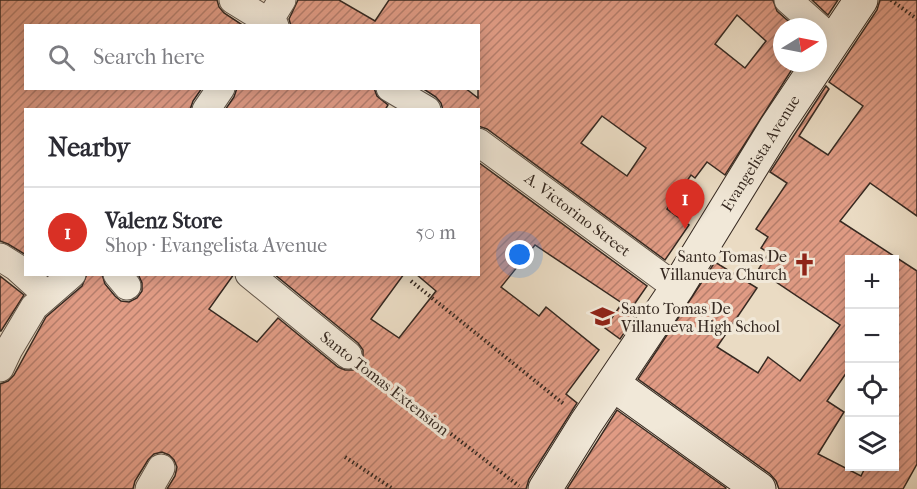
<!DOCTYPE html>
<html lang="en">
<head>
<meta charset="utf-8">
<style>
  :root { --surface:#fff; --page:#f2f2f3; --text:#2b2b33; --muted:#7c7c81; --line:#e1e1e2; --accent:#d93025 }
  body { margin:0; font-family:"IM FELL French Canon",serif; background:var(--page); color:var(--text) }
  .controls { position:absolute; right:18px; bottom:18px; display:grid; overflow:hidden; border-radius:0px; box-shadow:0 3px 15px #0003 }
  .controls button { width:54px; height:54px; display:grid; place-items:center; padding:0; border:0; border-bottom:2px solid var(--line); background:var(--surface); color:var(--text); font:30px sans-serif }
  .compass { position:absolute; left:773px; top:18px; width:54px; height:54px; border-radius:50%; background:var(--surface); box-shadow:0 3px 15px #0003; rotate:80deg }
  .you { position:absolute; left:520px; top:255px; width:21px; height:21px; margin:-15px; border:4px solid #fff; border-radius:50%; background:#1a73e8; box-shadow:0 0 0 9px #1a73e833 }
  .badge { display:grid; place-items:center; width:39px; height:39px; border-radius:50%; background:var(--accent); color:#fff; font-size:20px; font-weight:700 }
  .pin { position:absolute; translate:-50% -50px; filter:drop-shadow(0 2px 3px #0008) }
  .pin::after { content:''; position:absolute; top:32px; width:21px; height:18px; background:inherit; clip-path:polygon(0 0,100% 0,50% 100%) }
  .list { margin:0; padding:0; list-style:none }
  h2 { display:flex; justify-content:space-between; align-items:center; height:78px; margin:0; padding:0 24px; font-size:26px }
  h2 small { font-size:20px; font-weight:400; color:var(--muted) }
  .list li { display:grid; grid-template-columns:39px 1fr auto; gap:18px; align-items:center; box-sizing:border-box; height:90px; padding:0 24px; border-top:2px solid var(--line) }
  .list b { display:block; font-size:22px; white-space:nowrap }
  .list p { margin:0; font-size:20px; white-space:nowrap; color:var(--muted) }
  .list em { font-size:20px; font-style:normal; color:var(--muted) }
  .icon { flex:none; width:33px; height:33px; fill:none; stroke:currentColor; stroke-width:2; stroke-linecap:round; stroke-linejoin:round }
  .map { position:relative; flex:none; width:917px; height:489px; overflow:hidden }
  .search { position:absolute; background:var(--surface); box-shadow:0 3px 15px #0003; left:24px; top:24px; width:456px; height:66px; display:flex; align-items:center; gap:15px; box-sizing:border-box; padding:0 21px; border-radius:0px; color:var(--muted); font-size:22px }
  .panel { position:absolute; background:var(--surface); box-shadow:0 3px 15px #0003; left:24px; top:108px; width:456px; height:168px; border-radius:0px }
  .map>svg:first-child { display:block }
  .building { fill:url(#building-hatch); stroke:#362921; stroke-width:1.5; fill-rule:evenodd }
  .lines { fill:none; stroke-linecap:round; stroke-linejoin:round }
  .street-casing { stroke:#63564a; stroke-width:29 }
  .secondary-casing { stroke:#362921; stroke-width:35 }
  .path { stroke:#362921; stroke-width:4; stroke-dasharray:1.5 3; stroke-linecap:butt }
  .street { stroke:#f1e8d8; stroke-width:27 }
  .secondary { stroke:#f1e8d8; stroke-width:33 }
  .labels { text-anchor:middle; stroke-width:6; stroke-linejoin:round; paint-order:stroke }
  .street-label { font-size:16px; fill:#362921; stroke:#f1e8d8 }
  .poi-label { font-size:16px; fill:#362921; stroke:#f1e8d8; text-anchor:end }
</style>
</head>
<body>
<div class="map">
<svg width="917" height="489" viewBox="0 0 917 489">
  <defs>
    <pattern id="building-hatch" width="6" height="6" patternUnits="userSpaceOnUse" patternTransform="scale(1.5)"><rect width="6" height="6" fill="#e09b84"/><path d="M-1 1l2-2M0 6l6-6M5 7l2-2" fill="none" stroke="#b67e6c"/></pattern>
  </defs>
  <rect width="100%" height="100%" fill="#eadbc3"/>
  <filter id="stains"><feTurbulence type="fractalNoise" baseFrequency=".00333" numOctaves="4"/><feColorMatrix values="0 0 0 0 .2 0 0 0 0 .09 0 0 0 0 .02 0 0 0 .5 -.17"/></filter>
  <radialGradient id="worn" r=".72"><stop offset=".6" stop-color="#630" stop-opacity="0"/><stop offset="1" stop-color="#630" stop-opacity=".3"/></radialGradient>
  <!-- building -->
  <g class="building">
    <path d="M0 0H217L219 7 224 13 244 26H26V88H202L193 101 190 110H26V255L8 244 0 241Z"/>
    <path d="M298 0H339L375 21 389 0H773L777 11 795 27H782V63H796L725 175 707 162 695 178 691 175 667 209 689 225 665 260 487 129 478 126V110H443L441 103 436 97 422 88H465L478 98V26H291L289 19ZM737 15 766 41 745 68 715 44ZM602 116 646 148 627 176 581 143Z"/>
    <path d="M812 0H838L828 15Z"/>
    <path d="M880 0H917V216L870 183 840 221 917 271V464L903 489H779L776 481 770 474 638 379 715 262 757 288 717 347 758 373 768 357 800 381 840 325 758 270 769 253 761 248 768 237 756 229 787 183 770 172 826 86 829 89 799 136 828 155 863 106 829 82 877 10ZM849 260H894V466H866L861 476 818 454 844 412 827 401 849 369Z"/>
    <path d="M237 88H374L377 96 388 105 385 110H225L234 97Z"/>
    <path d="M478 162 647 286 631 309 535 245 501 287 539 316 546 307 599 350 566 394 577 403 529 479 526 489H167L175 476 177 467 174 460 169 455 162 452 154 454 148 460 135 481 133 489H0V384L8 381 14 375 46 317 82 286 87 274H102L105 284 115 296 121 301 129 302 137 298 142 291V283L138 274H234L209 309 257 342 278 318 338 367 345 370H353L360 365 363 358V350L358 343 274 274H404L371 319 399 338 436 291 416 274H478Z"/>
    <path d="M0 276 24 295 1 331H0Z"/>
    <path d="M620 306 635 317 620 339 605 328Z"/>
    <path d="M617 410 726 488 725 489H567Z"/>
  </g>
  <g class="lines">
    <defs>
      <g id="street">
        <path d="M233 0 275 26"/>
        <path d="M788 0 833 40"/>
        <path d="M266 26 282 0"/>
        <path d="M390 88 427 110"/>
        <path d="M206 110 221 88"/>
        <path d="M478 142 677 288"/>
        <path d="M0 257 16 267 47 295"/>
        <path d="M117 274 127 286"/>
        <path d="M249 274 348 355"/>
        <path d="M0 368 9 349 34 307 72 274"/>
        <path d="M149 489 161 468"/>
      </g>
      <g id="secondary">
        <path d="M613 384 759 489"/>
        <path d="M545 489 586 423 677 288 776 127 861 0"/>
      </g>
    </defs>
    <!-- street casing -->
    <use href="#street" class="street-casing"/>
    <!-- secondary casing -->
    <use href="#secondary" class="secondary-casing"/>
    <!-- path -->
    <g class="path">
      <path d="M891 0 917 19"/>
      <path d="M411 281 565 405"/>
      <path d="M365 368 519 486"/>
      <path d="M345 457 393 489"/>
    </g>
    <!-- street -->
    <use href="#street" class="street"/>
    <!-- secondary -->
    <use href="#secondary" class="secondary"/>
  </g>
  <!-- icons -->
  <defs>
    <symbol id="church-bare" viewBox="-9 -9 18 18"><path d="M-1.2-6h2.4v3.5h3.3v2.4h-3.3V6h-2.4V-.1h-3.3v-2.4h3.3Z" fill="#8f2418" stroke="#f1e8d8" stroke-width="2.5" paint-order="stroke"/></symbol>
    <symbol id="school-bare" viewBox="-9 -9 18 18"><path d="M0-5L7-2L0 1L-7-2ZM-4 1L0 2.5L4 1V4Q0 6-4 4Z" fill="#8f2418" stroke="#f1e8d8" stroke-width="2.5" paint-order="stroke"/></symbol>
  </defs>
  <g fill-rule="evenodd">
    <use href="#church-bare" x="788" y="248" width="33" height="33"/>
    <use href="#school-bare" x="586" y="300" width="33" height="33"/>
  </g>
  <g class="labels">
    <!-- street labels -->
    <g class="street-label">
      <text transform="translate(760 153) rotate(-58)" y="6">Evangelista Avenue</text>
      <text transform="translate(578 214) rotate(37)" y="6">A. Victorino Street</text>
      <text transform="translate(385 383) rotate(38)" y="6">Santo Tomas Extension</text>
    </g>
    <!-- poi labels -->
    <g class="poi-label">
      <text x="787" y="262">Santo Tomas De<tspan x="787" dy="18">Villanueva Church</tspan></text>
      <text x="621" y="314" text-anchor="start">Santo Tomas De<tspan x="621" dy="18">Villanueva High School</tspan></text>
    </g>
  </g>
  <rect width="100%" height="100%" filter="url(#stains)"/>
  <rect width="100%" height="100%" fill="url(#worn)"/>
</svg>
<div class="controls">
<button>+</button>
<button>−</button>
<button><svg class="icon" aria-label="locate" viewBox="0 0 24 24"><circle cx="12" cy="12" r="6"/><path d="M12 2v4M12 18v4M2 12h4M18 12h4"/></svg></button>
<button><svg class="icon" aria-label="layers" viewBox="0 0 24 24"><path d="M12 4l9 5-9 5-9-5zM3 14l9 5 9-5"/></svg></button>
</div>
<svg class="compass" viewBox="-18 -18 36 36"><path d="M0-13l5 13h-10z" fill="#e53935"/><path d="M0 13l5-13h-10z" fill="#7c7c81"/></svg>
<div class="you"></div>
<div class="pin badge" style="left:685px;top:229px">1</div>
<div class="search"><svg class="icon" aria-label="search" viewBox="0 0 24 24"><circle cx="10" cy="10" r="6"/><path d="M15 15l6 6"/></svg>Search here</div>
<section class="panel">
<h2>Nearby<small></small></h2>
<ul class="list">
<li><span class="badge">1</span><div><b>Valenz Store</b><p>Shop · Evangelista Avenue</p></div><em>50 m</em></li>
</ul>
</section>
</div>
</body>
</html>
